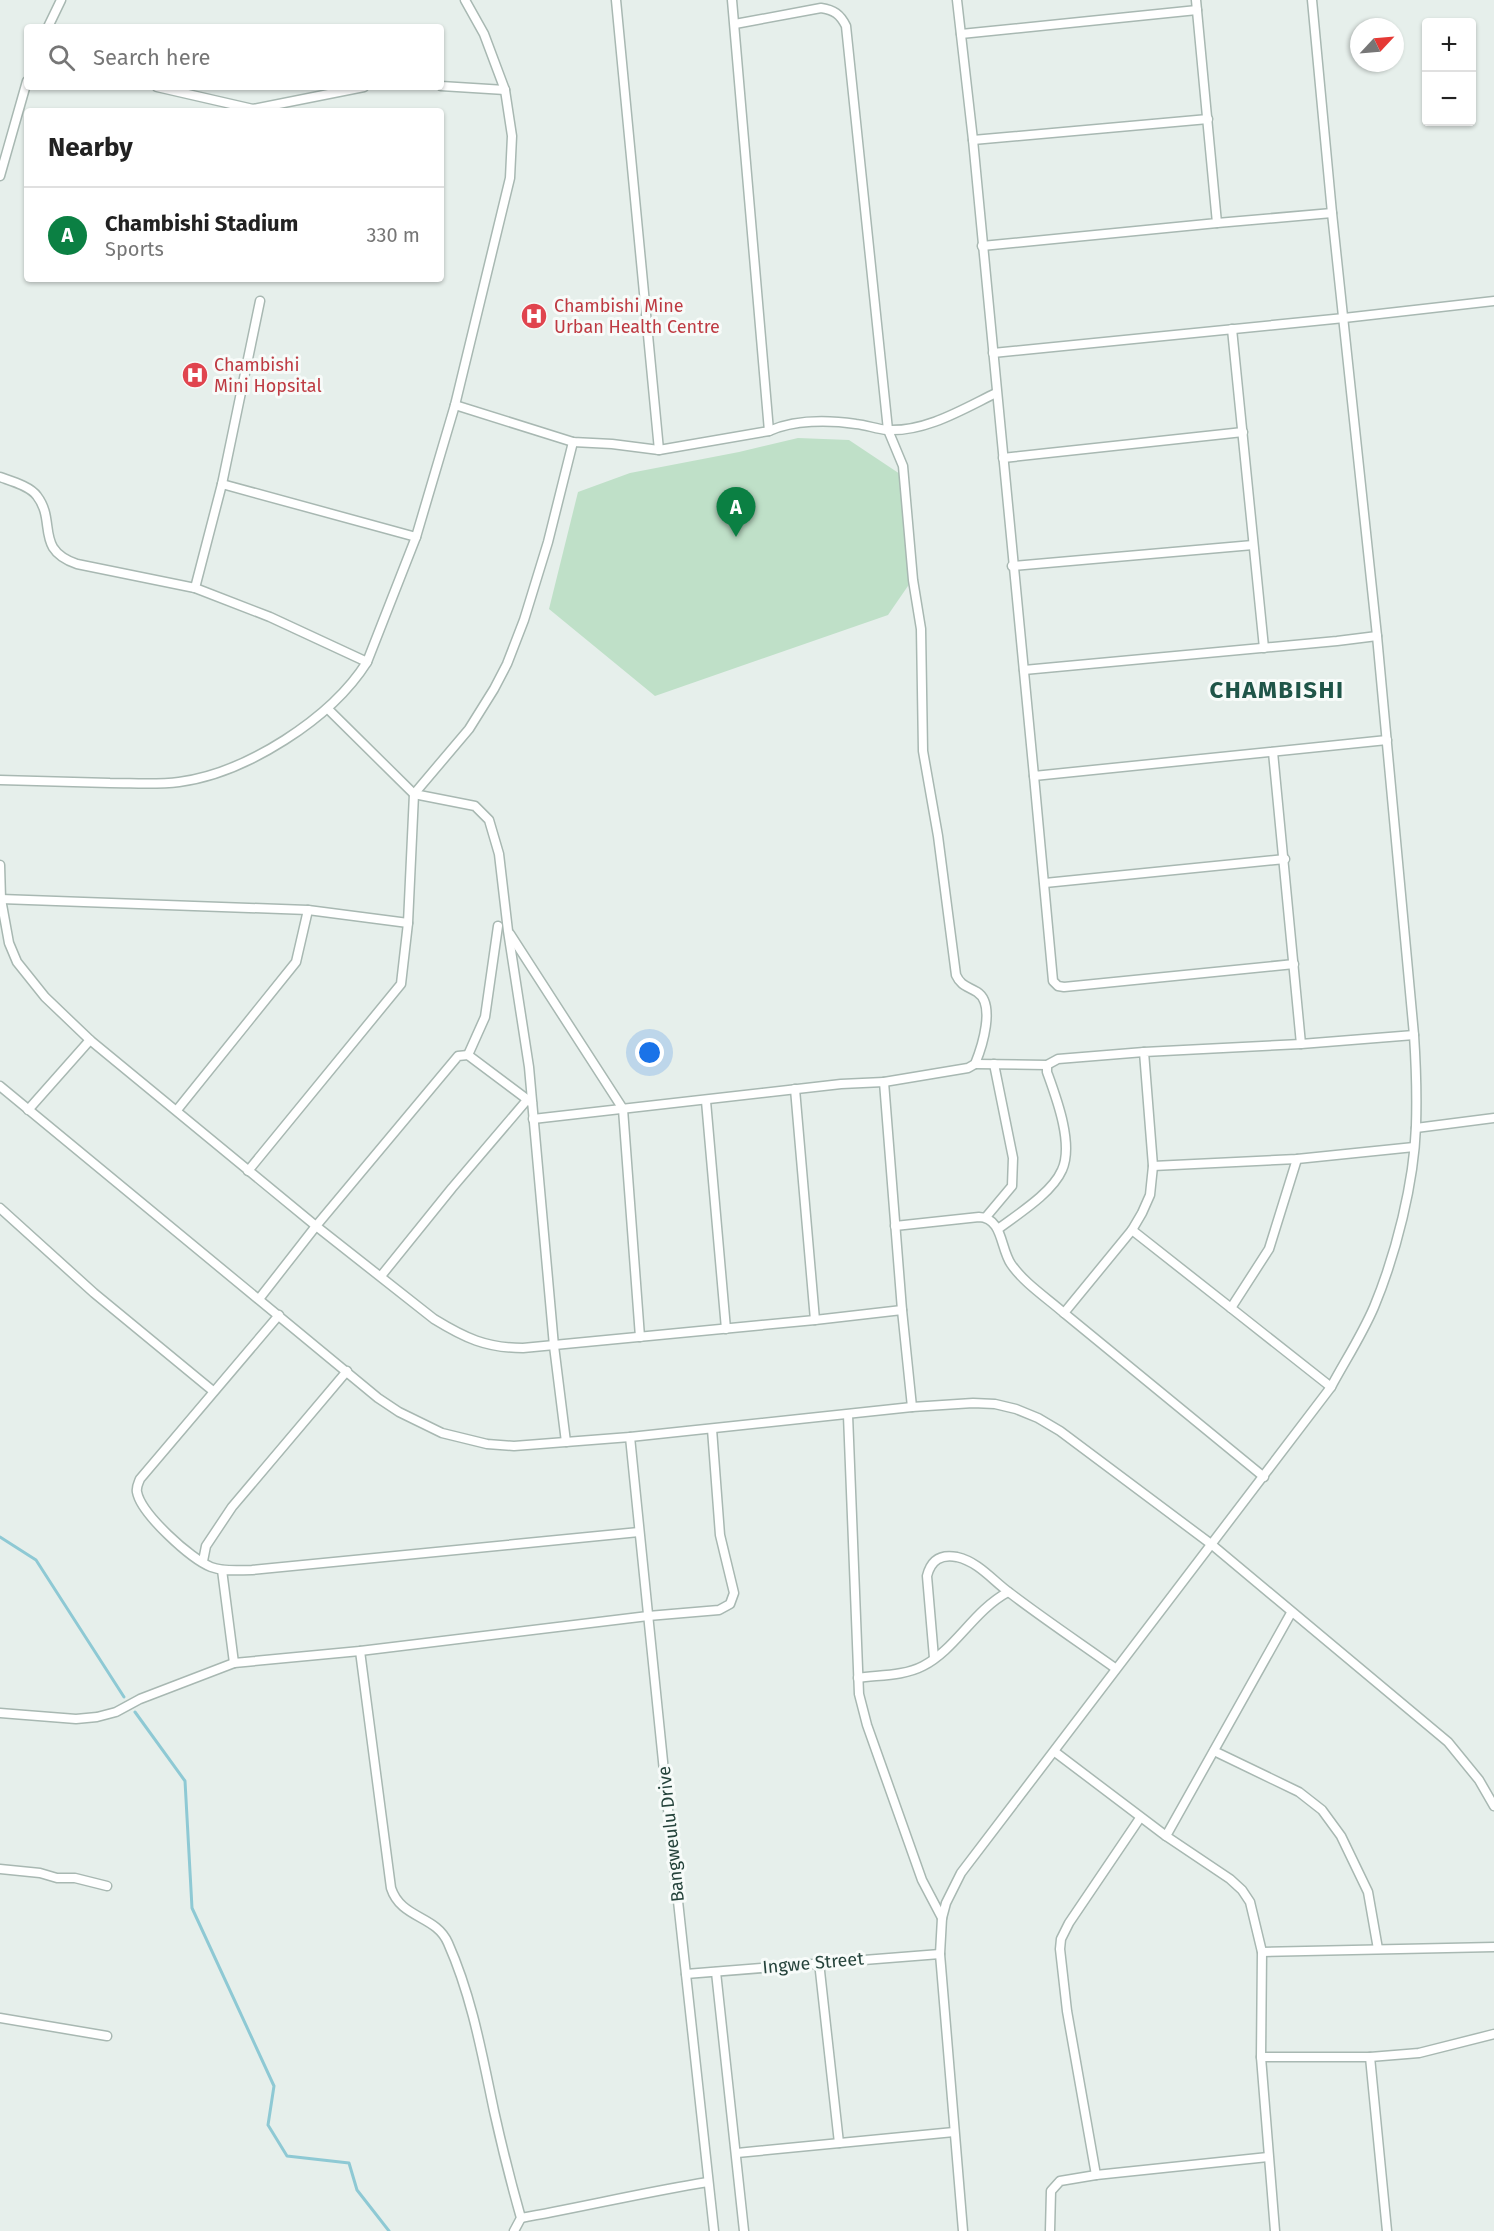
<!DOCTYPE html>
<html lang="en">
<head>
<meta charset="utf-8">
<style>
  :root { --surface:#fff; --page:#f6f6f6; --text:#222; --muted:#767676; --line:#e0e0e0; --accent:#0b8043 }
  body { margin:0; font-family:"Fira Sans",sans-serif; background:var(--page); color:var(--text) }
  .controls { position:absolute; right:18px; top:18px; display:grid; overflow:hidden; border-radius:6px; box-shadow:0 2px 4px #0004 }
  .controls button { width:54px; height:54px; display:grid; place-items:center; padding:0; border:0; border-bottom:2px solid var(--line); background:var(--surface); color:var(--text); font:30px sans-serif }
  .compass { position:absolute; left:1350px; top:18px; width:54px; height:54px; border-radius:50%; background:var(--surface); box-shadow:0 2px 4px #0004; rotate:64deg }
  .you { position:absolute; left:650px; top:1053px; width:21px; height:21px; margin:-15px; border:4px solid #fff; border-radius:50%; background:#1a73e8; box-shadow:0 0 0 9px #1a73e833 }
  .badge { display:grid; place-items:center; width:39px; height:39px; border-radius:50%; background:var(--accent); color:#fff; font-size:20px; font-weight:700 }
  .pin { position:absolute; translate:-50% -50px; filter:drop-shadow(0 2px 3px #0008) }
  .pin::after { content:''; position:absolute; top:32px; width:21px; height:18px; background:inherit; clip-path:polygon(0 0,100% 0,50% 100%) }
  .list { margin:0; padding:0; list-style:none }
  h2 { display:flex; justify-content:space-between; align-items:center; height:78px; margin:0; padding:0 24px; font-size:26px }
  h2 small { font-size:20px; font-weight:400; color:var(--muted) }
  .list li { display:grid; grid-template-columns:39px 1fr auto; gap:18px; align-items:center; box-sizing:border-box; height:96px; padding:0 24px; border-top:2px solid var(--line) }
  .list b { display:block; font-size:22px; white-space:nowrap }
  .list p { margin:0; font-size:20px; white-space:nowrap; color:var(--muted) }
  .list em { font-size:20px; font-style:normal; color:var(--muted) }
  .icon { flex:none; width:33px; height:33px; fill:none; stroke:currentColor; stroke-width:2; stroke-linecap:round; stroke-linejoin:round }
  .map { position:relative; flex:none; width:1494px; height:2231px; overflow:hidden }
  .search { position:absolute; background:var(--surface); box-shadow:0 2px 4px #0004; left:24px; top:24px; width:420px; height:66px; display:flex; align-items:center; gap:15px; box-sizing:border-box; padding:0 21px; border-radius:6px; color:var(--muted); font-size:22px }
  .panel { position:absolute; background:var(--surface); box-shadow:0 2px 4px #0004; left:24px; top:108px; width:420px; height:174px; border-radius:6px }
  .map>svg:first-child { display:block }
  .grass { fill:#bfe0c8 }
  .lines { fill:none; stroke-linecap:round; stroke-linejoin:round }
  .stream { stroke:#8ec9d4; stroke-width:3 }
  .minor-casing { stroke:#a8b8b2; stroke-width:11 }
  .minor { stroke:#fff; stroke-width:8 }
  .labels { text-anchor:middle; stroke-width:6; stroke-linejoin:round; paint-order:stroke }
  .health-label { font-size:18px; fill:#be3a42; stroke:#f7fbf9; text-anchor:start }
  .street-label { font-size:18px; fill:#24423a; stroke:#f7fbf9 }
  .district-label { font-size:24px; font-weight:bold; letter-spacing:1.5px; fill:#1f5548; stroke:#f7fbf9 }
</style>
</head>
<body>
<div class="map">
<svg width="1494" height="2231" viewBox="0 0 1494 2231">
  <rect width="100%" height="100%" fill="#e6efeb"/>
  <!-- grass -->
  <path class="grass" d="M798 438 849 440 900 474 910 583 888 615 655 696 549 609 578 492 630 473 739 452Z"/>
  <g class="lines">
    <!-- stream -->
    <g class="stream">
      <path d="M0 1537 36 1560 124 1697"/>
      <path d="M135 1712 185 1781 192 1908 274 2086 268 2125 287 2156 349 2163 357 2190 389 2231"/>
    </g>
    <defs>
      <g id="minor">
        <path d="M616 0 659 450"/>
        <path d="M732 0 769 431"/>
        <path d="M957 0 973 140 1034 776 1387 740"/>
        <path d="M735 24 821 8C834 10 840 14 846 26L888 430 903 466 913 580 921 629 923 751 938 836 956 975C961 986 967 986 977 992 996 1004 982 1047 975 1064L968 1068 884 1082"/>
        <path d="M48 27 61 0"/>
        <path d="M961 34 1197 10"/>
        <path d="M441 86 505 90"/>
        <path d="M157 87 253 109 364 87"/>
        <path d="M973 140 1208 119"/>
        <path d="M0 176 27 81"/>
        <path d="M1217 223 1332 213"/>
        <path d="M982 246 1217 223 1196 0"/>
        <path d="M1232 329 1264 648"/>
        <path d="M993 353 1344 318 1494 301"/>
        <path d="M455 405 573 442 612 444 659 450 769 431C794 420 828 420 856 424 866 425 877 429 887 430 926 432 963 409 996 393"/>
        <path d="M1003 458 1243 432"/>
        <path d="M0 477C11 481 30 486 37 496 57 522 34 549 77 564L195 588 270 617 367 662"/>
        <path d="M222 484 416 537"/>
        <path d="M1012 566 1253 545"/>
        <path d="M195 588 222 484 260 301"/>
        <path d="M1024 670 1337 641 1377 636"/>
        <path d="M328 709 414 794 475 806 489 820 499 854 508 931 529 1067 554 1346 566 1442"/>
        <path d="M1273 752 1301 1044"/>
        <path d="M1034 776 1053 981 1058 986 1064 987 1294 964"/>
        <path d="M0 780C37 781 73 782 110 783 133 783 156 785 179 782 246 773 331 719 367 662L416 537 455 405 510 178 512 136 505 90 484 34 465 0"/>
        <path d="M0 865 1 899 9 943 17 962 45 997 90 1040 316 1226 434 1319C465 1338 486 1348 523 1348L815 1320 902 1310 912 1407"/>
        <path d="M1045 883 1285 859"/>
        <path d="M1 899 308 910 408 923"/>
        <path d="M510 934 623 1109 640 1337"/>
        <path d="M468 1055 485 1017 498 926"/>
        <path d="M975 1064 1047 1065 1058 1059 1144 1052"/>
        <path d="M0 1086 378 1398 399 1412 442 1433 487 1444 514 1446 630 1437 912 1407 973 1403 995 1404 1016 1409 1038 1418 1060 1431 1211 1544 1448 1742 1479 1780 1494 1806"/>
        <path d="M795 1089 815 1320"/>
        <path d="M706 1101 726 1329"/>
        <path d="M28 1110 90 1040"/>
        <path d="M177 1110 296 962 308 910"/>
        <path d="M533 1119 841 1084 884 1082 902 1310"/>
        <path d="M1416 1128 1494 1118"/>
        <path d="M1297 1159 1269 1249 1231 1308 1331 1387"/>
        <path d="M1153 1166 1297 1159 1414 1147"/>
        <path d="M248 1171 401 984 408 923 414 794 469 729 494 689 507 664 524 620 548 542 573 442"/>
        <path d="M0 1208 94 1293 213 1391"/>
        <path d="M986 1217 1012 1186 1013 1158 994 1064"/>
        <path d="M895 1226 979 1217C1003 1218 1000 1248 1011 1264 1024 1283 1047 1298 1064 1313"/>
        <path d="M998 1229C1018 1214 1052 1193 1062 1170 1074 1144 1056 1097 1047 1072V1065"/>
        <path d="M1132 1230 1231 1308"/>
        <path d="M381 1276 452 1188 527 1100"/>
        <path d="M259 1299 316 1226 458 1056 468 1055 532 1103"/>
        <path d="M279 1315 140 1479C138 1484 136 1487 137 1492 141 1514 191 1559 211 1567 224 1572 239 1570 252 1570L639 1532"/>
        <path d="M848 1415 859 1694 867 1725 922 1880 942 1918"/>
        <path d="M630 1437 666 1791 714 2231"/>
        <path d="M1264 1477 1064 1313 1132 1230 1142 1213 1150 1195 1153 1166 1144 1052 1301 1044 1414 1035"/>
        <path d="M203 1561 206 1546 232 1507 347 1371"/>
        <path d="M222 1570 234 1663 360 1651 648 1616 719 1610 730 1604 734 1593 720 1535 712 1429"/>
        <path d="M360 1651 391 1888C401 1919 436 1915 448 1943 472 1997 482 2054 494 2111 502 2147 511 2183 521 2218L514 2231"/>
        <path d="M934 1658 927 1576C931 1560 941 1554 957 1557 979 1562 993 1581 1010 1593 1044 1619 1080 1643 1115 1668"/>
        <path d="M858 1678C878 1675 904 1676 923 1666 956 1649 973 1611 1008 1592"/>
        <path d="M0 1713 76 1719 97 1717 116 1712 140 1699 234 1663"/>
        <path d="M1214 1751 1299 1792 1322 1810 1341 1836 1368 1892 1378 1949"/>
        <path d="M1055 1752 1166 1836"/>
        <path d="M0 1869 40 1873 57 1878H75L107 1886"/>
        <path d="M1262 1952 1494 1947"/>
        <path d="M819 1962 839 2143"/>
        <path d="M716 1972 744 2231"/>
        <path d="M686 1974 940 1954"/>
        <path d="M0 2018 107 2036"/>
        <path d="M1261 2057H1370L1419 2053 1494 2034"/>
        <path d="M1370 2057 1387 2231"/>
        <path d="M737 2153 954 2132"/>
        <path d="M1096 2175 1067 2011 1060 1949 1061 1939 1069 1923 1140 1818"/>
        <path d="M521 2218C583 2207 645 2192 708 2182"/>
        <path d="M963 2231 940 1954 942 1918 946 1903 961 1873 1331 1387C1345 1361 1362 1335 1374 1307 1396 1254 1414 1183 1416 1126 1417 1095 1416 1065 1414 1035L1377 636 1332 213 1312 0"/>
        <path d="M1050 2231 1051 2191 1060 2181 1096 2175 1268 2157"/>
        <path d="M1275 2231 1261 2057 1262 1952 1250 1902 1242 1890 1230 1879 1166 1836 1291 1613"/>
      </g>
    </defs>
    <!-- minor casing -->
    <use href="#minor" class="minor-casing"/>
    <!-- minor -->
    <use href="#minor" class="minor"/>
  </g>
  <!-- icons -->
  <defs>
    <symbol id="hospital-disc" viewBox="-11 -11 22 22"><circle r="9.5" fill="#e0444e" stroke="#f7fbf9"/><path d="M-5-5h3v3.5h4V-5h3V5h-3V1.5h-4V5h-3Z" fill="#fff"/></symbol>
  </defs>
  <g fill-rule="evenodd">
    <use href="#hospital-disc" x="519" y="301" width="30" height="30"/>
    <use href="#hospital-disc" x="180" y="360" width="30" height="30"/>
  </g>
  <g class="labels">
    <!-- health labels -->
    <g class="health-label">
      <text x="554" y="312">Chambishi Mine<tspan x="554" dy="21">Urban Health Centre</tspan></text>
      <text x="214" y="371">Chambishi<tspan x="214" dy="21">Mini Hopsital</tspan></text>
    </g>
    <!-- street labels -->
    <g class="street-label">
      <text transform="translate(671 1834) rotate(-96)" y="6">Bangweulu Drive</text>
      <text transform="translate(813 1963) rotate(-5)" y="6">Ingwe Street</text>
    </g>
    <!-- district labels -->
    <g class="district-label">
      <text x="1277" y="698">CHAMBISHI</text>
    </g>
  </g>
</svg>
<div class="controls">
<button>+</button>
<button>−</button>
</div>
<svg class="compass" viewBox="-18 -18 36 36"><path d="M0-13l5 13h-10z" fill="#e53935"/><path d="M0 13l5-13h-10z" fill="#767676"/></svg>
<div class="you"></div>
<div class="pin badge" style="left:736px;top:537px">A</div>
<div class="search"><svg class="icon" aria-label="search" viewBox="0 0 24 24"><circle cx="10" cy="10" r="6"/><path d="M15 15l6 6"/></svg>Search here</div>
<section class="panel">
<h2>Nearby<small></small></h2>
<ul class="list">
<li><span class="badge">A</span><div><b>Chambishi Stadium</b><p>Sports</p></div><em>330 m</em></li>
</ul>
</section>
</div>
</body>
</html>
